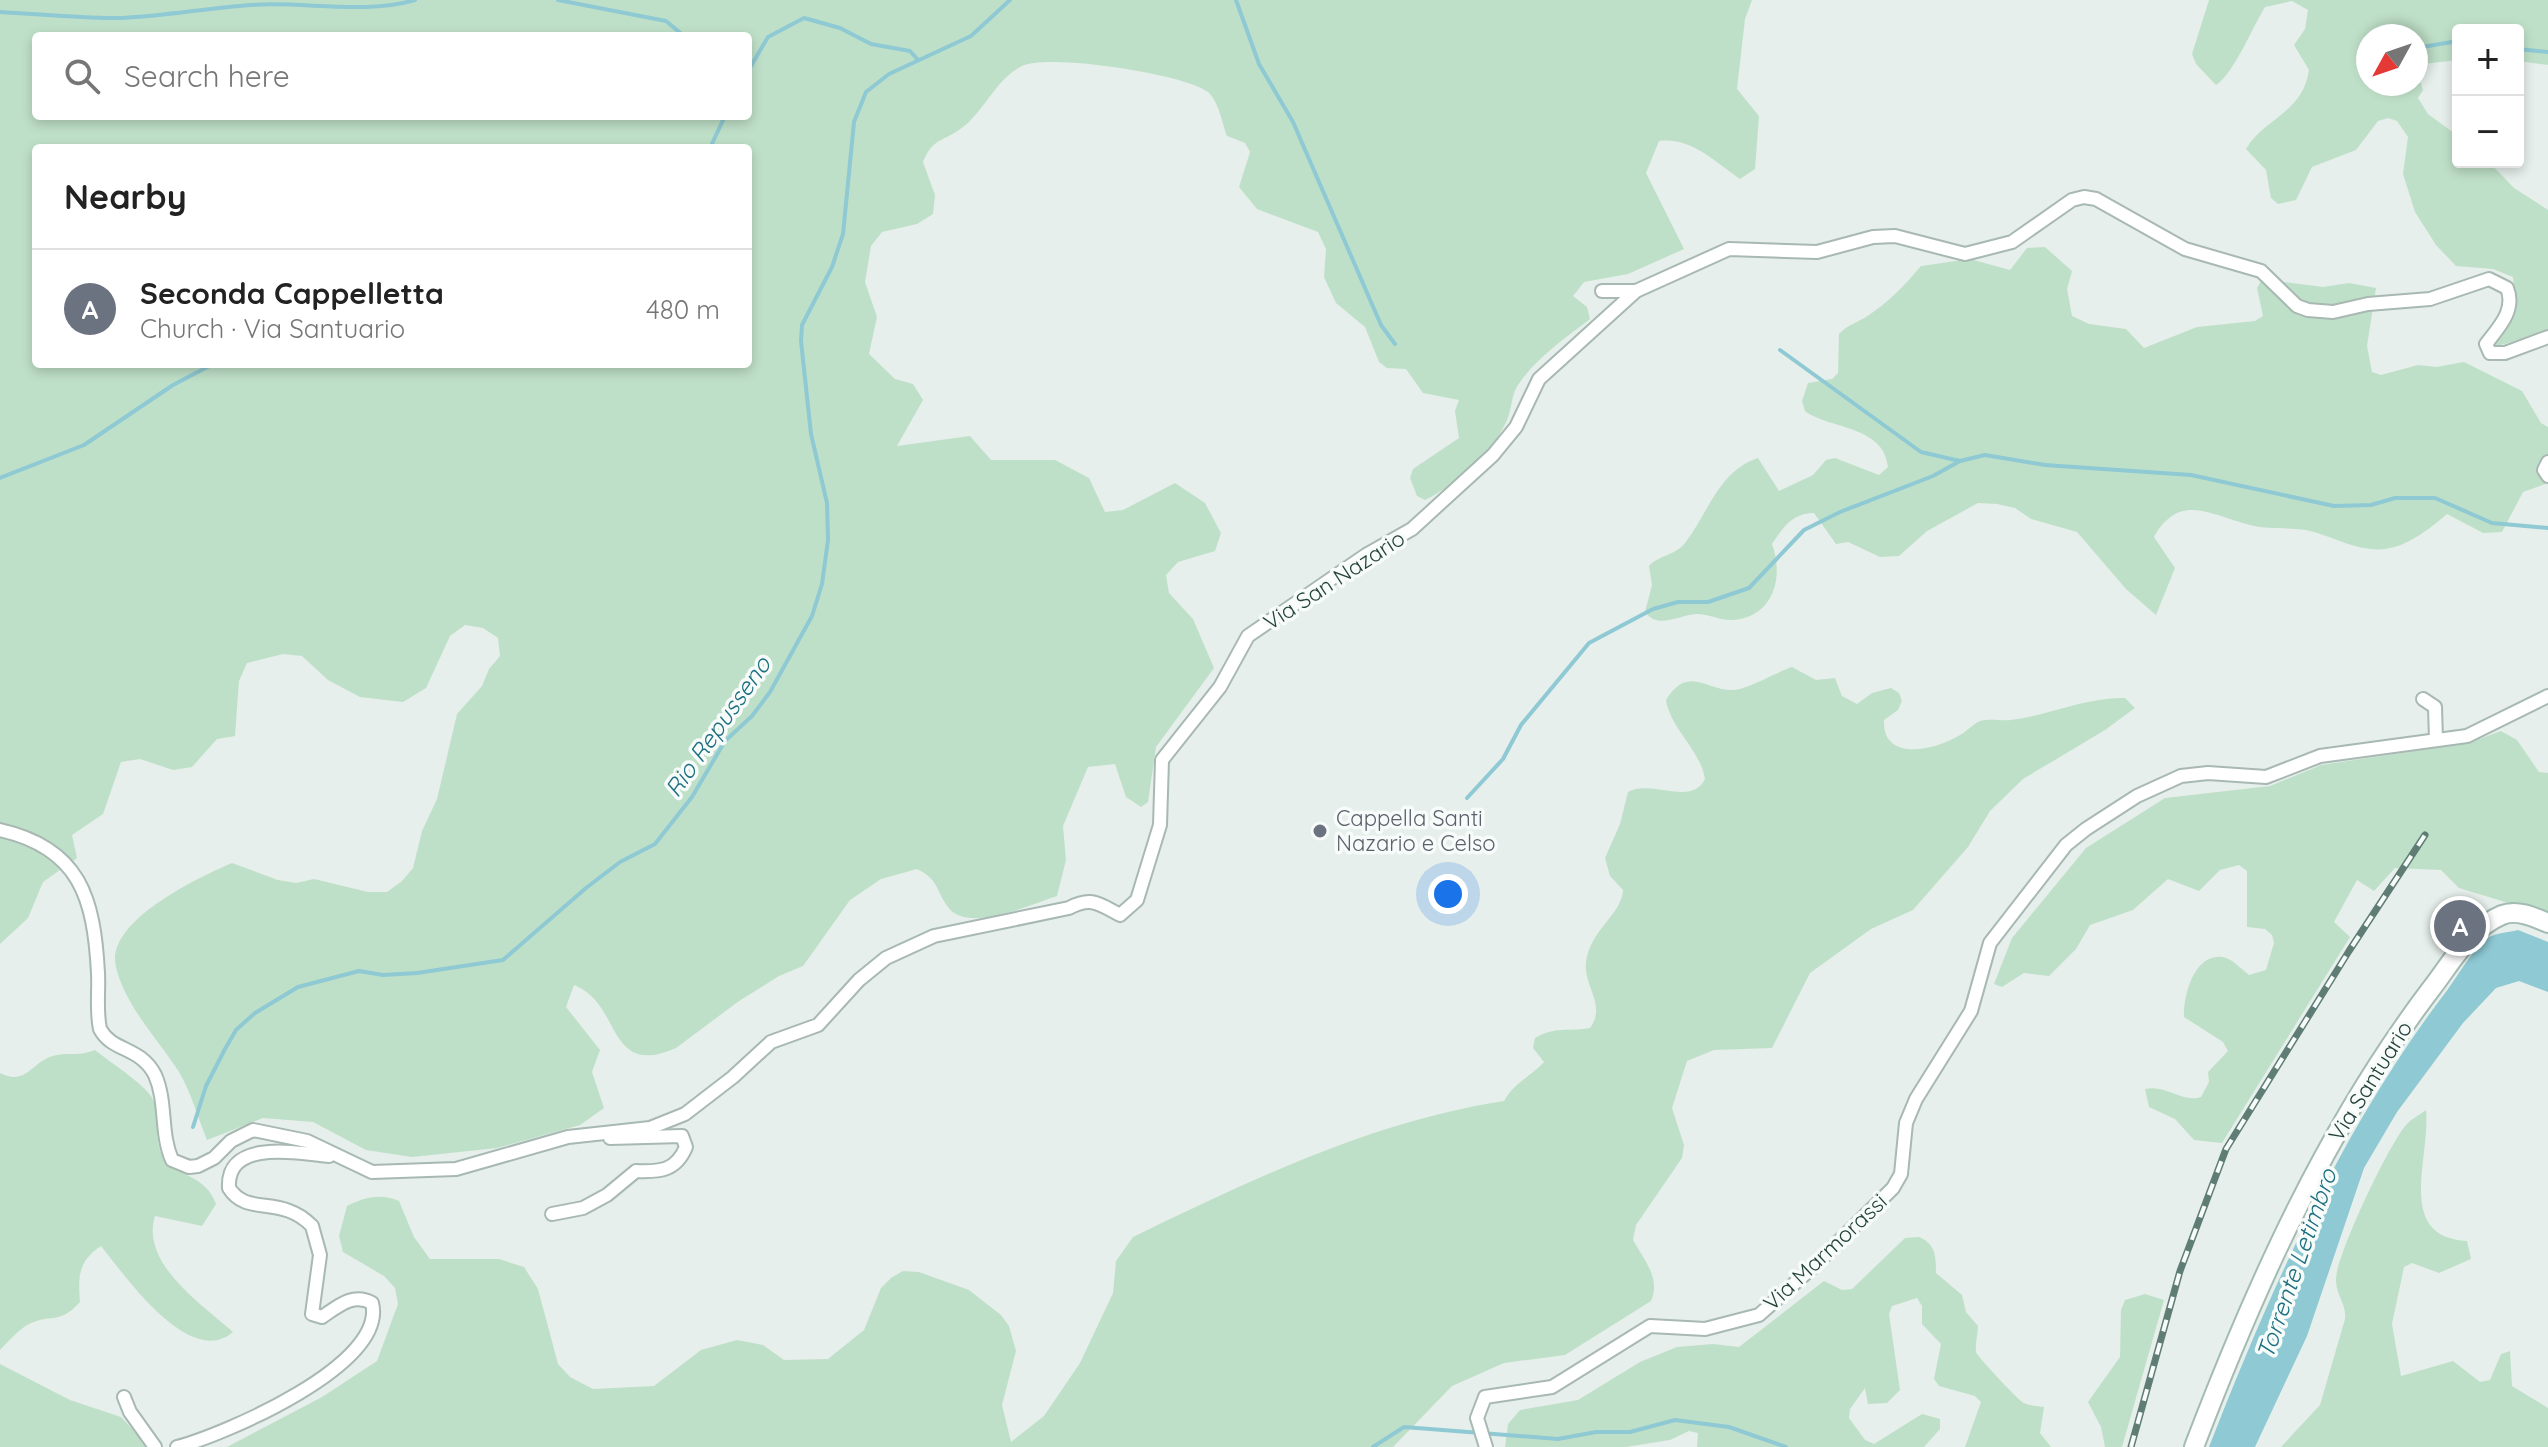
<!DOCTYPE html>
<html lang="en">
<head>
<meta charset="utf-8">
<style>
  :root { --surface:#fff; --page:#f2f2f2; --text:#222; --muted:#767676; --line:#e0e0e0; --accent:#ea580c }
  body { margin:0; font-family:Quicksand,sans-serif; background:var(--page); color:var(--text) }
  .controls { position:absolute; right:24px; top:24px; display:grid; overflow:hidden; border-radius:8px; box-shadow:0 4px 12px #0003 }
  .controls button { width:72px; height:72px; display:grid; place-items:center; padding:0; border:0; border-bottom:2px solid var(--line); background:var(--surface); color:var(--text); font:40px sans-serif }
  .compass { position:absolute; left:2356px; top:24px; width:72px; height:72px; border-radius:50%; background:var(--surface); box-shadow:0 4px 12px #0003; rotate:230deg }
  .you { position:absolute; left:1448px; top:894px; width:28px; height:28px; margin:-20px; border:6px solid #fff; border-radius:50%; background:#1a73e8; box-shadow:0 0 0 12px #1a73e833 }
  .badge { display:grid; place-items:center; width:52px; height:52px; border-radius:50%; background:var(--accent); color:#fff; font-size:26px; font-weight:700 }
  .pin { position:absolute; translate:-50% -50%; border:4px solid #fff; box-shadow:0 2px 8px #0006 }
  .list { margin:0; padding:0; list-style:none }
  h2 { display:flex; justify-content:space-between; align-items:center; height:104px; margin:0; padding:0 32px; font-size:34px }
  h2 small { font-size:26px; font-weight:400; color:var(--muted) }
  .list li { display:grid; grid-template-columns:52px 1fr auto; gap:24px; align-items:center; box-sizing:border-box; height:120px; padding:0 32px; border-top:2px solid var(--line) }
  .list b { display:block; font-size:30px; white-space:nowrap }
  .list p { margin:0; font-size:26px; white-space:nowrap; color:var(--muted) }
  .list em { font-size:26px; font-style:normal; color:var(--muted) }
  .icon { flex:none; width:44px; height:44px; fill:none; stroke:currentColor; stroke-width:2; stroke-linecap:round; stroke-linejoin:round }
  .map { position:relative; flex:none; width:2548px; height:1447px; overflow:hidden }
  .search { position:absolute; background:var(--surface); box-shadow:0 4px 12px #0003; left:32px; top:32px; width:720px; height:88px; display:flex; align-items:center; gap:20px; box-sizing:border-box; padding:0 28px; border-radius:8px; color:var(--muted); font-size:30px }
  .panel { position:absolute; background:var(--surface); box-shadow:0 4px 12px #0003; left:32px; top:144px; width:720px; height:224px; border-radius:8px }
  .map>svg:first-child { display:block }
  .green { fill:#bfe0c8; fill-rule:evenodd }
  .water { fill:#8ec9d4 }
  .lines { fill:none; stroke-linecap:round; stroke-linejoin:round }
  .stream { stroke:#8ec9d4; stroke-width:4 }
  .street-casing { stroke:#a8b8b2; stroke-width:16 }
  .secondary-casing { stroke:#a4bbb3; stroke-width:22 }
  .street { stroke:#fff; stroke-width:12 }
  .secondary { stroke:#fff; stroke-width:18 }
  .rail-casing { stroke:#5f7d75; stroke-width:7 }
  .rail { stroke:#f7fbf9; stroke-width:4; stroke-dasharray:12; stroke-linecap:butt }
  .worship-dot { fill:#6b7280; stroke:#f7fbf9; stroke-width:3 }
  .labels { text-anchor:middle; stroke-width:7; stroke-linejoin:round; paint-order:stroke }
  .street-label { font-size:22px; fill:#24423a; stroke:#f7fbf9 }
  .worship-label { font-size:22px; fill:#5b616d; stroke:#f7fbf9; text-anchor:start }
  .water-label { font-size:24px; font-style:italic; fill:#1c6f80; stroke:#f7fbf9 }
</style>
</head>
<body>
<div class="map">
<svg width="2548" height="1447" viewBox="0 0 2548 1447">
  <rect width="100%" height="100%" fill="#e6efeb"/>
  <!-- green -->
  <g class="green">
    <path d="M0 0H1752L1745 19 1737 89 1759 116 1755 169 1740 179C1714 161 1691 137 1659 141L1646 173 1684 249 1628 274 1584 282 1573 296 1587 307 1590 319C1565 338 1536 358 1518 385 1511 395 1512 409 1507 420 1491 455 1459 483 1425 500L1417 496 1410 478 1413 469 1459 438 1455 411 1459 400 1423 393 1406 369 1387 368 1379 362 1365 327 1336 303 1324 277 1326 249 1318 232 1257 209 1239 187 1250 152 1245 143 1227 136C1222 123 1219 102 1208 92 1185 74 1048 53 1022 66 996 79 985 110 963 127 944 142 933 137 923 162L935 195 933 214 917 224 882 232 871 246 865 282 877 317 869 354 895 379 913 384 923 400 897 446 970 436 991 460H1055L1089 478 1105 512 1123 510 1175 483 1205 503 1221 533 1215 551 1178 562 1166 575 1169 593 1193 619 1214 668 1156 747 1148 802 1141 807 1126 797 1115 764 1088 767 1063 826 1066 860 1057 896C1032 904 967 934 948 907 935 889 939 880 917 869L881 879 850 900 803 966 779 976 739 1001 676 1048C606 1079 622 1003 574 985L566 1007 600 1050 592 1072 604 1108 580 1125 497 1148 412 1157 366 1150 313 1122 263 1118 207 1140C198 1118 191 1092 179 1072 158 1039 125 1006 116 967 104 922 199 877 232 863L278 880 296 883 314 879 368 892H387L402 881 413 868 422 831 437 799 457 714 482 686 489 669 500 656 498 638 483 628 465 625 450 636 426 688 403 702 360 697 328 680 302 656 283 654 247 663 239 681 235 736 217 739 192 767 173 770 140 759 121 762 103 814 72 835 77 858 43 882 28 918 0 944ZM36 36H748V116H36ZM36 148H748V364H36Z"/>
    <path d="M2209 0H2548V65L2518 61V30H2458V60L2423 64 2419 77 2423 90 2418 98 2428 114 2458 136V162H2489L2514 188 2548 210V331L2494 347 2516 311 2513 277 2493 269 2456 266 2436 245 2415 212 2403 174 2408 137 2397 121 2388 118 2378 121 2356 150 2312 167 2296 200 2278 204 2271 198 2266 170 2246 149C2263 119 2303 113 2309 70L2294 45 2305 29 2308 10 2292 1 2265 7C2253 26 2233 75 2216 85L2196 64 2192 54ZM2368 36H2416V84H2368Z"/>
    <path d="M2045 247 2072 271 2067 289 2072 316 2089 324 2126 329 2144 348 2197 327 2255 321 2263 316 2257 288 2262 279 2323 287 2349 283 2376 288 2367 346 2372 372 2381 375 2418 365 2436 367 2464 362 2522 391 2541 423 2548 427V483L2523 492 2502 532 2483 533 2447 514C2427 531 2400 553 2371 549 2348 547 2327 534 2306 530 2288 527 2268 530 2250 525 2212 516 2180 491 2154 537L2175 568 2156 615 2126 589 2077 532 2031 519 2015 508 1997 504 1978 503 1927 531 1899 556 1880 557 1848 542 1836 544 1814 513C1792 513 1783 528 1772 544 1784 577 1774 616 1734 620 1722 621 1709 614 1697 614 1677 615 1659 630 1645 612L1652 585 1649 566C1659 555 1676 555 1685 543 1708 514 1718 471 1758 458L1779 491 1813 475 1826 460 1835 458 1879 475 1888 467C1884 425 1828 429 1805 411L1802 401 1808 383 1832 379 1838 373 1839 334C1847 325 1856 323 1866 317 1888 303 1904 286 1921 266L1970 259 2010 270 2027 248Z"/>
    <path d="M1792 667 1816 680 1835 678 1842 696 1857 704 1872 693 1891 688 1899 693 1902 701 1898 710 1884 720C1882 763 1936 750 1960 735 1966 732 1973 724 1980 721 1989 718 2001 721 2011 720 2050 715 2086 697 2125 698L2135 708 2105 730 2023 779 1990 811 1968 847 1913 910 1871 929 1810 973 1772 1048 1714 1050 1687 1061 1672 1108 1684 1145 1682 1158 1636 1225 1633 1240C1644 1260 1661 1278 1651 1301L1565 1355 1504 1363 1452 1386 1393 1447H227L322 1397 377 1361 398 1304 395 1288 384 1276 343 1252 339 1236 347 1206C364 1197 381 1193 399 1201L414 1237 430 1259H499L524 1267 538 1289 558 1364 570 1377 593 1389 654 1386 701 1350 737 1340 763 1345 784 1360 828 1359 864 1330 881 1288 891 1278 903 1271 919 1272 969 1290 1001 1315 1009 1326 1016 1351 1002 1405 1011 1442 1044 1416 1080 1363 1113 1293 1116 1261 1133 1237C1251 1180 1373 1121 1504 1101 1514 1083 1530 1077 1544 1062L1533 1048 1535 1038C1555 1026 1568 1032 1590 1028 1607 1005 1583 986 1586 962 1590 930 1622 914 1623 890L1610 876 1605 858 1620 824 1628 792C1651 779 1692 807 1705 779 1700 749 1671 730 1666 700 1688 664 1707 691 1733 690 1746 690 1777 672 1792 667Z"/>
    <path d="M2501 731 2517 740 2539 772 2548 773V915L2459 888 2441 870 2395 868 2374 891 2357 880 2334 922 2350 937 2222 1143 2194 1140 2175 1119 2149 1107 2145 1089C2166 1084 2182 1103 2201 1097L2209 1082 2208 1072 2228 1051 2223 1042 2184 1017C2183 997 2194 953 2222 957 2232 958 2241 969 2249 975L2266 970 2274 943 2272 935 2265 929 2247 927V871L2239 865 2220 870 2199 891 2168 879 2133 910 2090 925 2076 949 2049 976 2024 973 2002 987 1994 984 2012 938 2086 848 2165 798 2270 786 2321 765 2468 743Z"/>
    <path d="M95 1050C110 1063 151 1087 155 1104 160 1122 153 1144 165 1160 177 1176 206 1175 216 1204L202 1226 155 1216C140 1264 203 1305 233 1332 190 1369 126 1277 101 1246 78 1261 78 1277 80 1302 58 1326 51 1313 29 1324 19 1329 8 1342 0 1350V1073C28 1087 32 1059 57 1055 73 1052 76 1057 95 1050Z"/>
    <path d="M2426 1110C2431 1157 2394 1237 2467 1241L2471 1259 2439 1273 2412 1263 2404 1267 2392 1324 2401 1376 2453 1361 2480 1382 2490 1380 2501 1354 2510 1351 2512 1386 2548 1408V1447H2281L2320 1405 2345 1319C2347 1304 2335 1295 2336 1278 2338 1252 2388 1146 2406 1125 2411 1119 2420 1115 2426 1110Z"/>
    <path d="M1919 1237C1936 1244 1936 1257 1936 1273L1962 1295 1966 1312 1978 1326C1978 1334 1975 1344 1976 1352 1977 1356 2019 1401 2024 1403 2030 1406 2038 1406 2044 1407L2040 1433 2051 1447H1965L1981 1402 1975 1396 1939 1386 1934 1379 1941 1344 1922 1324V1306L1917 1298 1892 1306 1889 1314 1900 1390 1887 1403 1868 1404 1865 1388 1850 1409 1849 1418 1865 1440 1874 1444 1922 1414 1940 1419V1429L1924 1447H1697L1698 1433 1689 1431 1670 1440 1626 1447H1505L1508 1424 1520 1410 1578 1400 1640 1362 1677 1347 1713 1344 1739 1347 1824 1281 1842 1290 1852 1289 1905 1238Z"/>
    <path d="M2145 1294 2164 1300 2122 1447H2105L2101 1427 2088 1402 2120 1357 2121 1310 2125 1300Z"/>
    <path d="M0 1364 70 1400 121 1417 149 1447H0Z"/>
  </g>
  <!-- water -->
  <path class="water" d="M2518 930 2548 942V992L2519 981 2496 988 2463 1023 2397 1112 2364 1168 2307 1336 2255 1447H2209C2272 1286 2342 1128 2448 989 2457 977 2477 943 2489 937 2497 933 2510 932 2518 930Z"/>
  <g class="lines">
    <!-- stream -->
    <g class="stream">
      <path d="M558 0 666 21 684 36"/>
      <path d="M1236 0 1259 64 1293 122 1381 325 1395 344"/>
      <path d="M0 12C40 14 82 19 122 18 165 16 208 8 250 5 304 1 362 15 415 0"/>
      <path d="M2416 48 2458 41"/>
      <path d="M2518 49 2548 52"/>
      <path d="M748 71 768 37 804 18 840 28 871 44 910 51 918 60"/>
      <path d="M710 148 725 116"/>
      <path d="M1780 350 1921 452 1960 461 1985 455 2045 465 2191 475 2334 506 2371 505 2395 498H2435L2492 523 2548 528"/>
      <path d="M0 478 84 445 173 385 213 364"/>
      <path d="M1467 798 1503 759 1521 725 1589 643 1653 609 1678 602H1708L1749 588 1804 530 1840 512 1933 476 1960 461"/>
      <path d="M193 1127 206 1086 225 1049 236 1030 255 1013 298 987 359 971 383 975 417 973 503 960 586 888 620 862 655 844 692 797 725 741 752 716 770 692 812 616 822 584 828 540 827 503 811 434 801 341 802 325 832 267 843 234 854 122 866 92 889 74 971 36 1010 0"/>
      <path d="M1373 1447 1404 1427 1558 1439 1596 1432H1630L1675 1420 1729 1427 1786 1447"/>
    </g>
    <defs>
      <g id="street">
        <path d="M1602 291H1636"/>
        <path d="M2548 462 2544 470 2548 476"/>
        <path d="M2423 699 2435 707 2436 740"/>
        <path d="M0 830C80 848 94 898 98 973 99 992 96 1011 100 1029 112 1052 140 1046 155 1075 167 1102 160 1133 172 1160L189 1167 198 1166 214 1158 231 1141 253 1130 307 1141 372 1172 456 1169 568 1137 650 1128 685 1114 733 1077 771 1042 818 1025 859 980 886 958 934 936 1069 908C1092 896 1099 904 1120 915L1137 900 1160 825 1162 760 1220 687 1248 636 1366 555 1412 529 1493 455 1516 427 1539 379 1636 291 1729 249 1817 252 1873 237 1895 236 1965 254 2012 242 2072 200 2084 197 2096 199 2185 249 2261 271 2297 306 2308 310 2333 312 2368 304 2430 299 2489 279 2507 288C2516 310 2499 327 2486 344L2490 353H2505L2548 337"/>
        <path d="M552 1214 583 1208 607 1195 636 1171C660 1172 676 1171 686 1147L682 1136 610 1138"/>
        <path d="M124 1397 130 1412 155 1447"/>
        <path d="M177 1447C223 1435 388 1365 372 1303 353 1292 337 1307 322 1317L312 1314 320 1255 312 1226C281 1194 247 1217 229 1188 226 1138 300 1153 329 1156"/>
        <path d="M1486 1447 1477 1418 1485 1397 1552 1387 1650 1326 1705 1329 1759 1315 1814 1266 1893 1188 1901 1174 1906 1123 1916 1099 1971 1011 1990 943 2066 845 2086 829 2137 796 2181 776 2208 773 2266 777 2320 756 2467 736 2548 696"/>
      </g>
      <path id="secondary" d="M2194 1447C2255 1287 2327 1126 2431 989 2452 962 2469 929 2502 915 2517 909 2534 917 2548 923"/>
    </defs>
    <!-- street casing -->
    <use href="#street" class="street-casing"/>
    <!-- secondary casing -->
    <use href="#secondary" class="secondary-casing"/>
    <!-- street -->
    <use href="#street" class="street"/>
    <!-- secondary -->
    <use href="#secondary" class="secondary"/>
    <defs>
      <path id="rail" d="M2131 1447 2180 1271 2226 1149 2349 951 2425 835"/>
    </defs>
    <!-- rail casing -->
    <use href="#rail" class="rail-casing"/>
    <!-- rail -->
    <use href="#rail" class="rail"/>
  </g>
  <!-- markers -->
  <circle class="worship-dot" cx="1320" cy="831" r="8"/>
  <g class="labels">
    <!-- street labels -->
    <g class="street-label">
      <text transform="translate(1334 580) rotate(-33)" y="8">Via San Nazario</text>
      <text transform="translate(2370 1081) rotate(-58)" y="8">Via Santuario</text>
      <text transform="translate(1825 1252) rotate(-43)" y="8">Via Marmorassi</text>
    </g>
    <!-- worship labels -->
    <g class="worship-label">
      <text x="1336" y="826">Cappella Santi<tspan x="1336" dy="25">Nazario e Celso</tspan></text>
    </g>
    <!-- water labels -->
    <g class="water-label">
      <text transform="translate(718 727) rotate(-55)" y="8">Rio Repusseno</text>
      <text transform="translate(2297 1264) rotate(-71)" y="8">Torrente Letimbro</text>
    </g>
  </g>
</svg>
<div class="controls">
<button>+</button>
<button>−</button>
</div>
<svg class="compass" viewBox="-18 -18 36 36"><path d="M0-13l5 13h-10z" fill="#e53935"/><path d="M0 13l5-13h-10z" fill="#767676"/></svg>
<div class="you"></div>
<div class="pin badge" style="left:2460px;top:926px;background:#6b7280">A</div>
<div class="search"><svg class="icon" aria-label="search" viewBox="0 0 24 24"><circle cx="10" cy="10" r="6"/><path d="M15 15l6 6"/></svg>Search here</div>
<section class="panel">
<h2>Nearby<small></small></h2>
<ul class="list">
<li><span class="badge" style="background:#6b7280">A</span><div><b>Seconda Cappelletta</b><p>Church · Via Santuario</p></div><em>480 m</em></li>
</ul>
</section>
</div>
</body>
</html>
